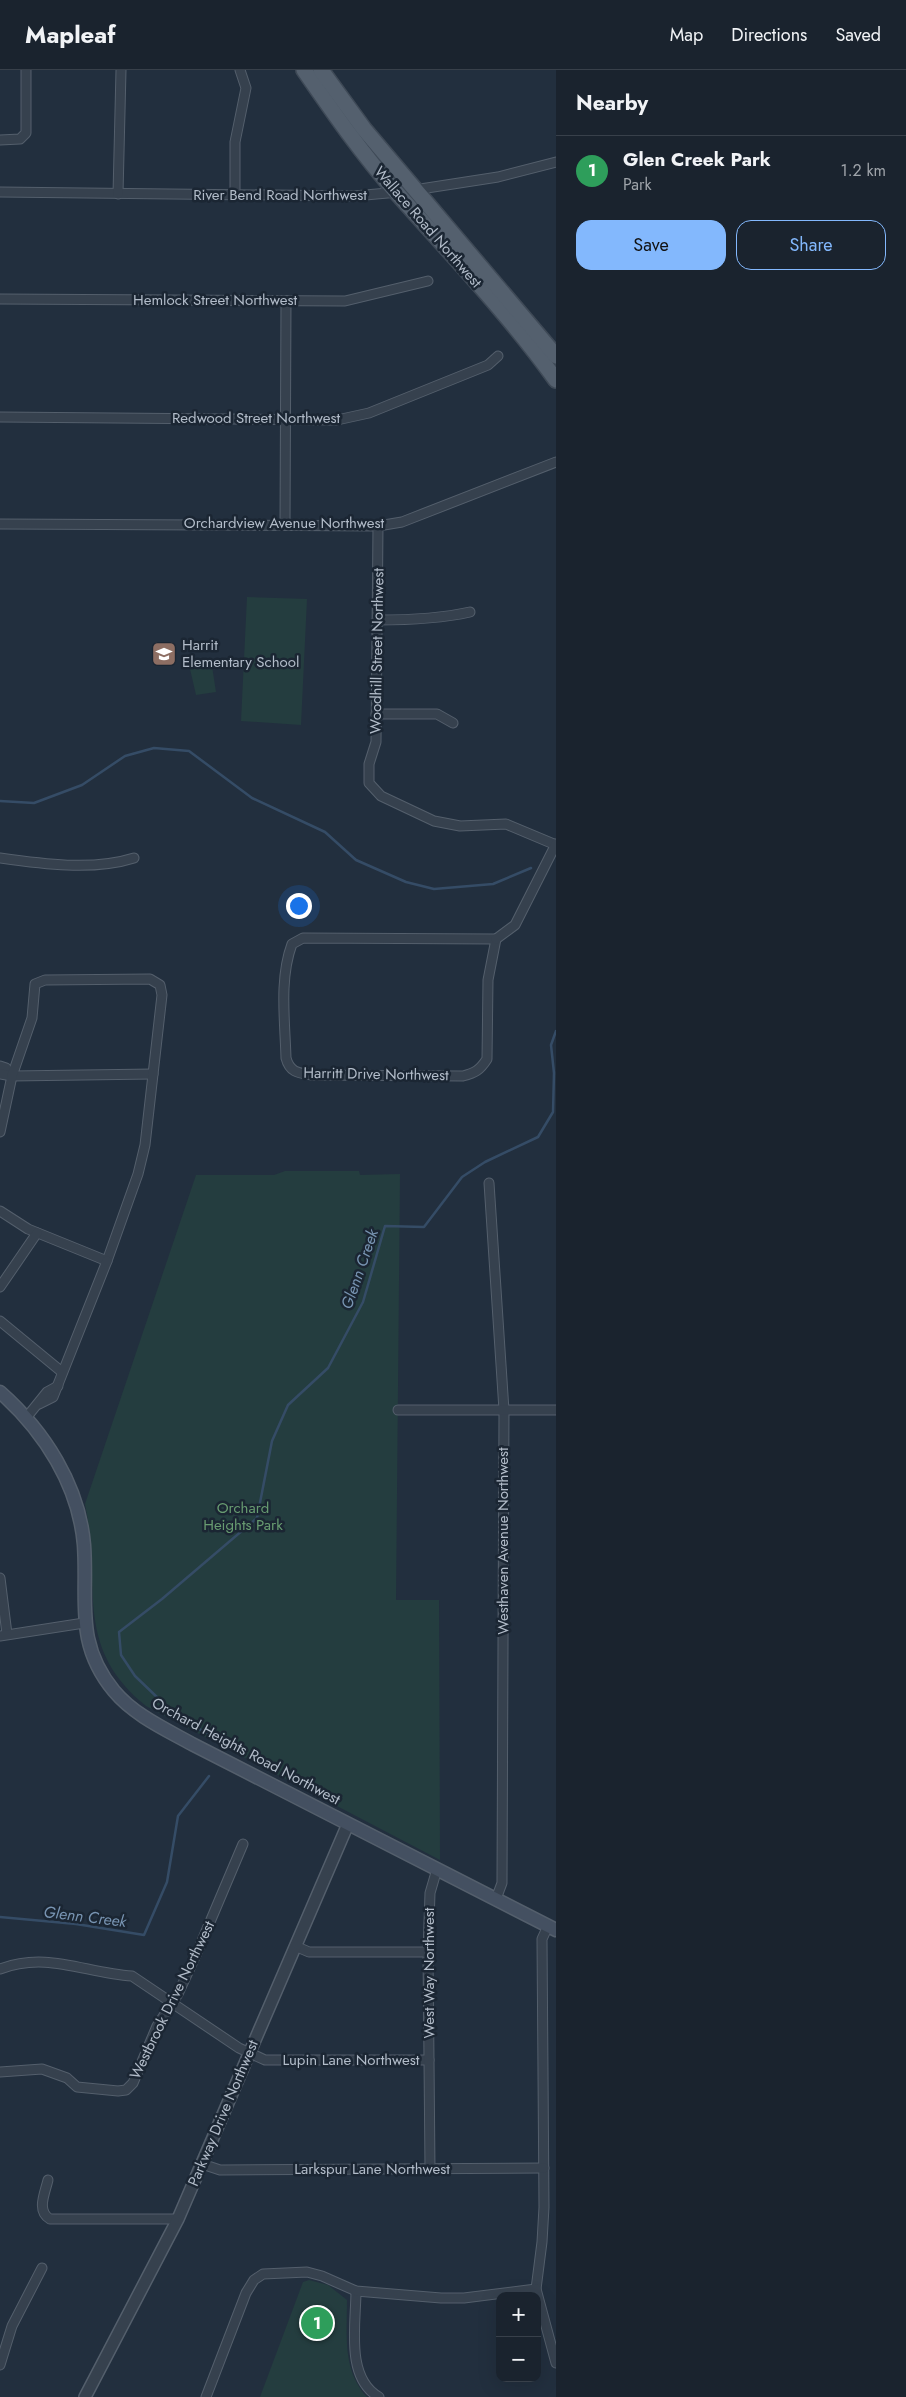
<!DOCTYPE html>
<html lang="en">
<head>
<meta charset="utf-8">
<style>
  :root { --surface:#1a232e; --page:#232b36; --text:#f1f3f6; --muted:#9fa4aa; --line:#38404a; --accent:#83b8fd }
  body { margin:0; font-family:Jost,sans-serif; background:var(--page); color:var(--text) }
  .controls { position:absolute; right:15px; bottom:15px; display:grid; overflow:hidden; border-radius:10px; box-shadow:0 5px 20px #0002 }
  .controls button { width:45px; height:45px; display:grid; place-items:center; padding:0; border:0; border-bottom:1px solid var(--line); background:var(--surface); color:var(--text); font:25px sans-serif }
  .you { position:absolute; left:298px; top:835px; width:18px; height:18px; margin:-12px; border:4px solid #fff; border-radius:50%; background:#1a73e8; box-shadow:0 0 0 8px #1a73e833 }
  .badge { display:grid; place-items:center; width:32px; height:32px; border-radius:50%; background:var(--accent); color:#fff; font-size:16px; font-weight:700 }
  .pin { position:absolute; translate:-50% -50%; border:2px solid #fff; box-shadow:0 1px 5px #0006 }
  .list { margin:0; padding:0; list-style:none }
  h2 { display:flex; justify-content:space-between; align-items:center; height:65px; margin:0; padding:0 20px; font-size:21px }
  h2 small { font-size:16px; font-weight:400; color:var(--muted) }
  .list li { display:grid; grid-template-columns:32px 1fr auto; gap:15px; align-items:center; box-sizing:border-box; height:70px; padding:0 20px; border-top:1px solid var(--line) }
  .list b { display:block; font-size:19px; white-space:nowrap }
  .list p { margin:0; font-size:16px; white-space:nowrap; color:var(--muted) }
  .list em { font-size:16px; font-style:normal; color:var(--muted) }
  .actions { display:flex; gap:10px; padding:15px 20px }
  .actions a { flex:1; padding:11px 0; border:1px solid var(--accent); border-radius:15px; text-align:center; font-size:18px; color:var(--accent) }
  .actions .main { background:var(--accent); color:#111 }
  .map { position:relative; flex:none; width:556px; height:2327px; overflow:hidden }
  header { display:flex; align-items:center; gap:30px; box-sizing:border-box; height:70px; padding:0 25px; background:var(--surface); border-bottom:1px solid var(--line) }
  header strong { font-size:24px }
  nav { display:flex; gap:28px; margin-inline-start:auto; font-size:18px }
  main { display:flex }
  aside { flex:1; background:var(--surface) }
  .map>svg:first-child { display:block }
  .green { fill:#243d3f }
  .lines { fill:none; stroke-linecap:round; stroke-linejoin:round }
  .stream { stroke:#354c66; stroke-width:2.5 }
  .minor-casing { stroke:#545f6c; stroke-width:11 }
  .tertiary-casing { stroke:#545f6c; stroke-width:14 }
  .secondary-casing { stroke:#545f6c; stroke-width:15 }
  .primary-casing { stroke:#3f4a57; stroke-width:18 }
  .minor { stroke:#36414e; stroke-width:9 }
  .tertiary { stroke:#36414e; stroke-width:11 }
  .secondary { stroke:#445061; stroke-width:12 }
  .primary { stroke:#54606e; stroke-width:15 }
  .labels { text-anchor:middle; stroke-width:5; stroke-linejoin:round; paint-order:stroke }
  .street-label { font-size:15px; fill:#b2bcc9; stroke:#1b2633 }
  .poi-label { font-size:15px; fill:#b2bcc9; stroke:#1b2633; text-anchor:start }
  .park-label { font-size:15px; fill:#689c71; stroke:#1b2633 }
  .water-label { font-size:16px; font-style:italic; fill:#7894b2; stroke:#1b2633 }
</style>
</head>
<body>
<header>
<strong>Mapleaf</strong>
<nav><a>Map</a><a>Directions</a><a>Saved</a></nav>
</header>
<main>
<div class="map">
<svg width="556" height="2327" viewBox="0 0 556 2327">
  <rect width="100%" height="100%" fill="#222f3e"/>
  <!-- green -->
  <g class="green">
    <path d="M247 527 307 529 301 655 241 651Z"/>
    <path d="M212 596 216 622 196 625 190 599Z"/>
    <path d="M285 1101H359L360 1105 400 1104 396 1530H439L440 1790 146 1636C72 1576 102 1515 85 1434L196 1105H274Z"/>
    <path d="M309 2210 328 2215 347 2230C347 2264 342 2300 367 2327H260L303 2212Z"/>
  </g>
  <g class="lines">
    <!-- stream -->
    <g class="stream">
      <path d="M0 731 34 733 82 715 125 686 154 678 189 681 252 728 325 762 356 790 406 812 434 819 493 814 531 798"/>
      <path d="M226 1671 183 1652 135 1606 121 1585 119 1562 162 1529 257 1448 272 1371 288 1335 328 1298 363 1232 385 1156 424 1157 462 1107 485 1092 538 1067 553 1042 554 1003 551 975 556 961"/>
      <path d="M0 1847 76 1854 144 1865 167 1812 178 1746 209 1706"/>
    </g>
    <defs>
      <g id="minor">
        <path d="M0 70 20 69 26 63V0"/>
        <path d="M414 120 498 107 556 92"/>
        <path d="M0 122 354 126 399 122"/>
        <path d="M118 124 121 0"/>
        <path d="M235 125V72L246 18 240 0"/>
        <path d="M0 229 345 231 428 211"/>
        <path d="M0 347 337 350 369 343 488 295 498 286"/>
        <path d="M0 454 378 456 402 452 556 392"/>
        <path d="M285 454 286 231"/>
        <path d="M378 456 376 672 369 694V713L381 726 434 751 460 756 506 754 556 775"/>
        <path d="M377 550C409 550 439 549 470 542"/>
        <path d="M376 644H437L453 653"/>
        <path d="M0 788C42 794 93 801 134 788"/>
        <path d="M303 868 496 869 488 910 487 989C480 1000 475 1003 463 1006L312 1005C299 1003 290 1003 286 988 285 951 279 909 292 874Z"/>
        <path d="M496 869 515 855 556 774"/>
        <path d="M0 996 6 998 12 1006"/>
        <path d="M0 1004 12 1006 153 1004"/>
        <path d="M0 1062 12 1006 32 948 35 914 45 910 150 909 160 915 162 925 145 1075 138 1104 107 1191 28 1159 0 1141"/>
        <path d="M489 1113 504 1340 502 1813 496 1829"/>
        <path d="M0 1217 37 1163"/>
        <path d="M0 1251 62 1302"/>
        <path d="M39 1334 53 1327 107 1191"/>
        <path d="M398 1340H556"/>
        <path d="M26 1348 47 1322 58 1316"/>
        <path d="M0 1508 7 1564"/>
        <path d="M0 1566 84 1553"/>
        <path d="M548 1856 542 1869 544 2137 542 2172 536 2219 556 2293"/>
        <path d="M295 1876 309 1882H428"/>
        <path d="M0 1899C47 1881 85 1903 132 1906L239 1978 265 1990H429"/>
        <path d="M0 2002 42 1999 67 2008 77 2017 118 2021 126 2020 133 2013 157 1956 178 1924 196 1885 243 1774"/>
        <path d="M202 2094 220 2100 544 2098"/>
        <path d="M430 2099 428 1882 430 1823 437 1799"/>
        <path d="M48 2110C45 2123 36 2141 50 2149H178"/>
        <path d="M356 2221C356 2253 345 2308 379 2327"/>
        <path d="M0 2295 12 2256 42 2198"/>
        <path d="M206 2327 246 2223 254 2210 263 2204 307 2202 322 2206 356 2221 441 2228H464L536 2219"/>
      </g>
      <path id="tertiary" d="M85 2327 178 2149 348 1754"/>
      <path id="secondary" d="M0 1322C44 1361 79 1415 84 1475 88 1530 74 1573 114 1621 134 1645 165 1659 192 1674L556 1860"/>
      <g id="primary">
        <path d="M304 0C333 42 362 84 396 122 450 183 508 243 556 310"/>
        <path d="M321 0 364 59 556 286"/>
      </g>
    </defs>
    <!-- minor casing -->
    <use href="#minor" class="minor-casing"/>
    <!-- tertiary casing -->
    <use href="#tertiary" class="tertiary-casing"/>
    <!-- secondary casing -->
    <use href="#secondary" class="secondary-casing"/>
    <!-- primary casing -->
    <use href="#primary" class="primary-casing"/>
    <!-- minor -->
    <use href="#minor" class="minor"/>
    <!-- tertiary -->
    <use href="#tertiary" class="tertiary"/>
    <!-- secondary -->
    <use href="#secondary" class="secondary"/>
    <!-- primary -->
    <use href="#primary" class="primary"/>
  </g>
  <!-- icons -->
  <defs>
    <symbol id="school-square" viewBox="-11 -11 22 22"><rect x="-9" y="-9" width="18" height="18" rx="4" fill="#8d6e63" stroke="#1b2633"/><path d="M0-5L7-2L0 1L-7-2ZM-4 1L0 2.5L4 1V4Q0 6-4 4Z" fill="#fff"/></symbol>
  </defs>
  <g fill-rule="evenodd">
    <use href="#school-square" x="150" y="570" width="28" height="28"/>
  </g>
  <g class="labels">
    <!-- street labels -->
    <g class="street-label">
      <text x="280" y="130">River Bend Road Northwest</text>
      <text transform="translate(428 157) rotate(49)" y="5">Wallace Road Northwest</text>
      <text x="215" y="235">Hemlock Street Northwest</text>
      <text x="256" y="353">Redwood Street Northwest</text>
      <text x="284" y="458">Orchardview Avenue Northwest</text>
      <text transform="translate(377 581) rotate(-89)" y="5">Woodhill Street Northwest</text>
      <text transform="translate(376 1004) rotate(1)" y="5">Harritt Drive Northwest</text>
      <text transform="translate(503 1471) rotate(-90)" y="5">Westhaven Avenue Northwest</text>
      <text transform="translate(246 1681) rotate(28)" y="5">Orchard Heights Road Northwest</text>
      <text transform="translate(429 1903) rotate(-90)" y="5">West Way Northwest</text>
      <text transform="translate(172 1930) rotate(-64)" y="5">Westbrook Drive Northwest</text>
      <text x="351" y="1995">Lupin Lane Northwest</text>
      <text transform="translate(223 2043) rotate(-67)" y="5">Parkway Drive Northwest</text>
      <text x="372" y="2104">Larkspur Lane Northwest</text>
    </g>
    <!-- poi labels -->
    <g class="poi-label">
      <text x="182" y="580">Harrit<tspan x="182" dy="17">Elementary School</tspan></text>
    </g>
    <!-- park labels -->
    <g class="park-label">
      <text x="243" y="1443">Orchard<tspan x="243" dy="17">Heights Park</tspan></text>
    </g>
    <!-- water labels -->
    <g class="water-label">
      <text transform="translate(359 1199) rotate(-71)" y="6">Glenn Creek</text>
      <text transform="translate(85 1846) rotate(7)" y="6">Glenn Creek</text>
    </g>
  </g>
</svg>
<div class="controls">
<button>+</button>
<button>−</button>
</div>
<div class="you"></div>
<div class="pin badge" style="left:317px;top:2253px;background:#2e9e5b">1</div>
</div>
<aside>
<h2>Nearby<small></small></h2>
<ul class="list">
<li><span class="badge" style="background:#2e9e5b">1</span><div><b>Glen Creek Park</b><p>Park</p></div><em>1.2 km</em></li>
</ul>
<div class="actions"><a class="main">Save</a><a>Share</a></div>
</aside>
</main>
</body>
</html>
